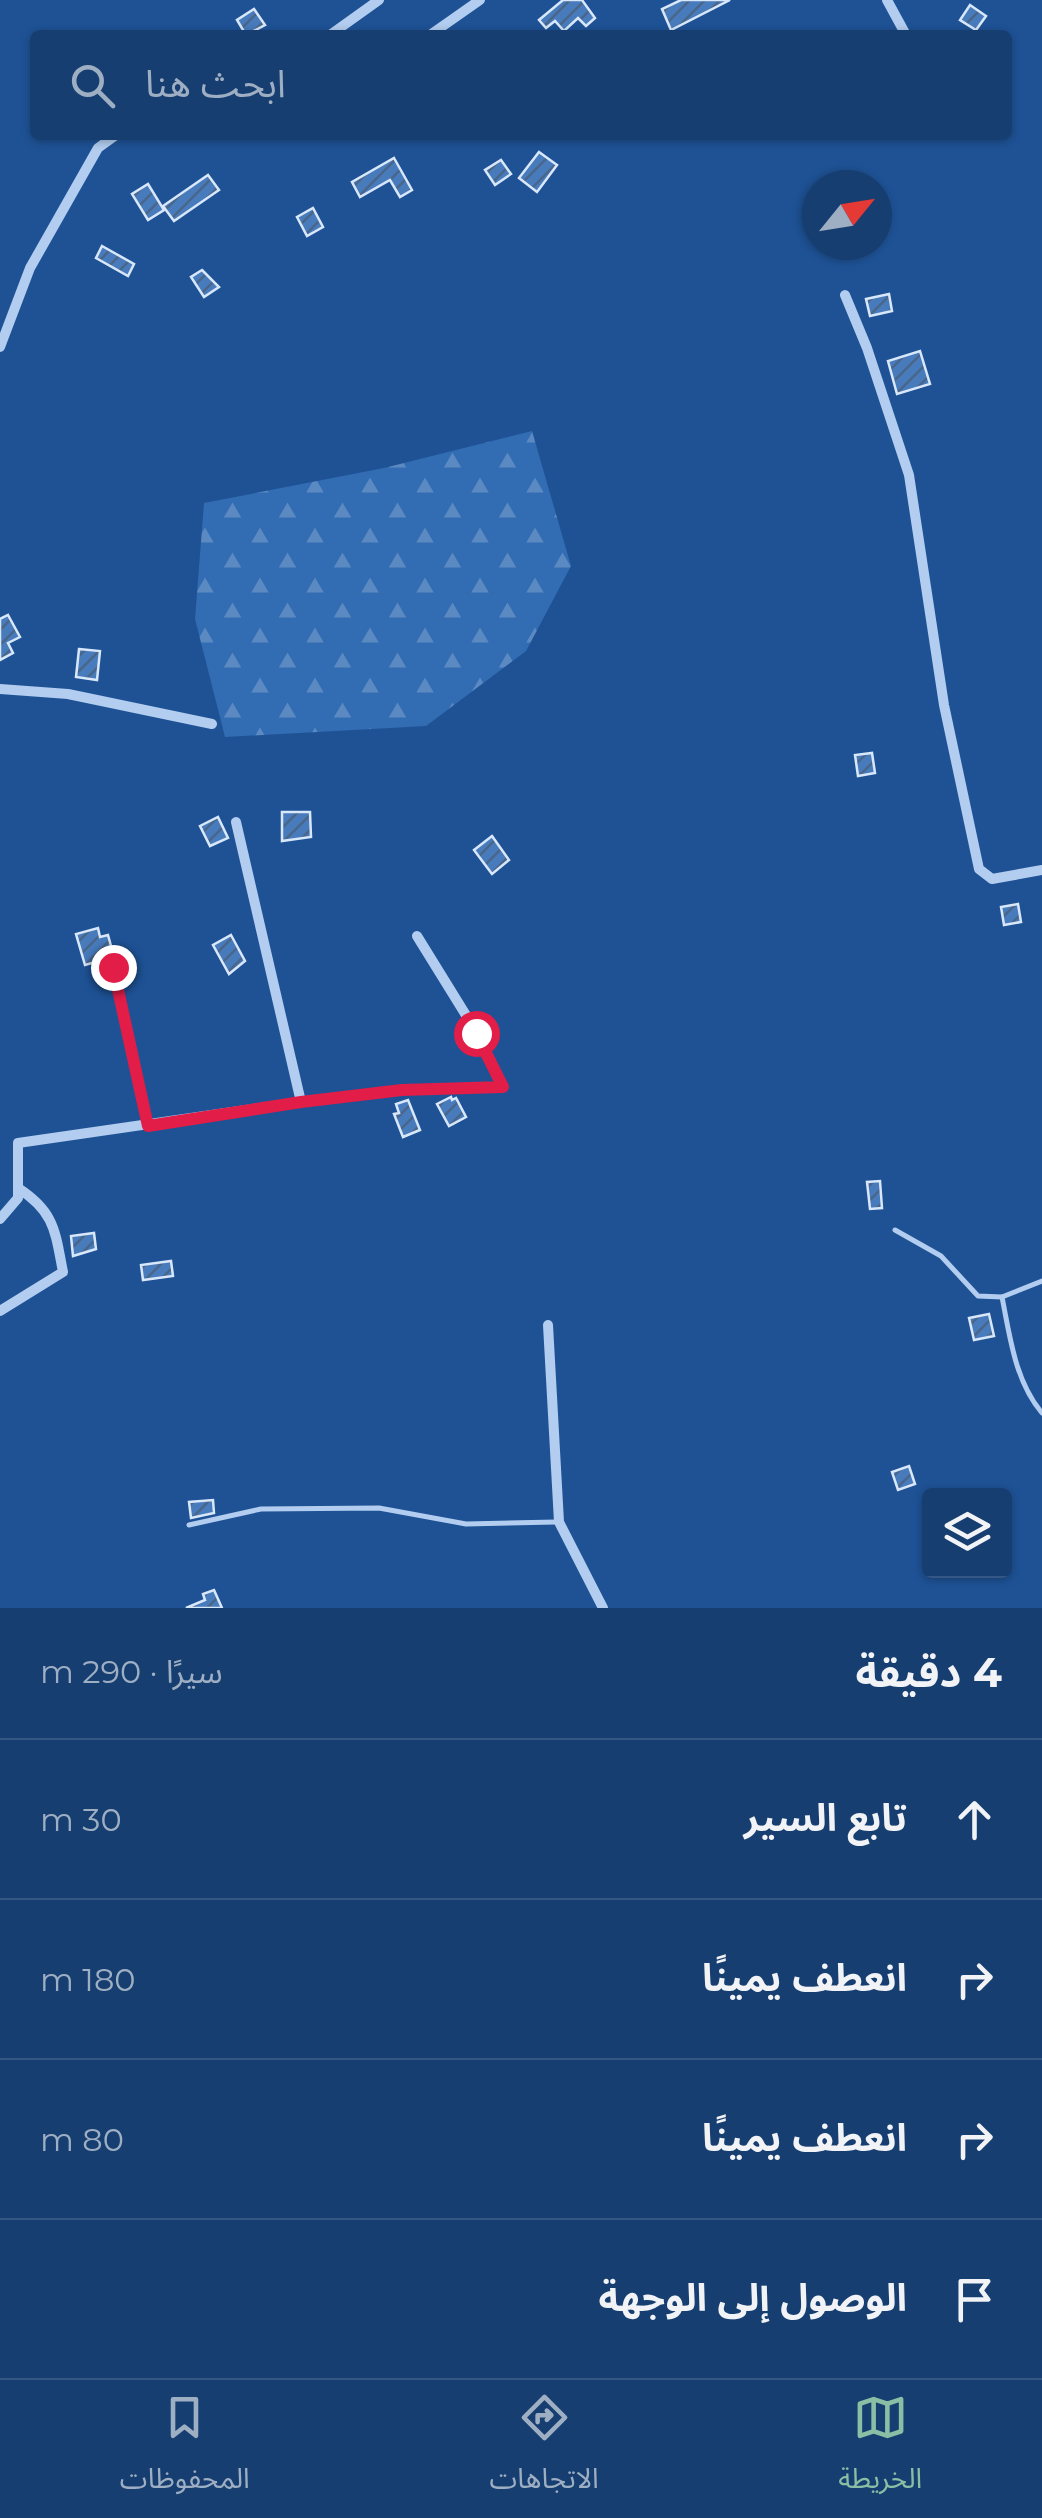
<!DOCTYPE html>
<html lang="ar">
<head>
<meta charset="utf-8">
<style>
  :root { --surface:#163e70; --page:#1f4575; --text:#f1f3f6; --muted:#9eaec3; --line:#355783; --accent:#8abfa5 }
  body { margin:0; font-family:Montserrat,"Noto Sans Arabic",sans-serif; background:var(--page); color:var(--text); direction:rtl }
  .controls { position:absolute; right:30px; bottom:30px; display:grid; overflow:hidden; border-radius:10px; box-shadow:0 2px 8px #0004 }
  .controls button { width:90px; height:90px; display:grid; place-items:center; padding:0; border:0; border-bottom:2px solid var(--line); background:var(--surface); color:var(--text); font:50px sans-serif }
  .compass { position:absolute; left:802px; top:170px; width:90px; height:90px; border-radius:50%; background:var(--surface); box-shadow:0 2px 8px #0004; rotate:60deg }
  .stop { position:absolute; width:30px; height:30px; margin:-22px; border:8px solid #e11d48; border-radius:50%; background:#fff }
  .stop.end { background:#e11d48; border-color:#fff; box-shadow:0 2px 10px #0008 }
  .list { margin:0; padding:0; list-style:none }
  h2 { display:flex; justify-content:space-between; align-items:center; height:130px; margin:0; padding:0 40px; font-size:42px }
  h2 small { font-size:32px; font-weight:400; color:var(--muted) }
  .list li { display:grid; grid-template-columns:65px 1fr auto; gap:30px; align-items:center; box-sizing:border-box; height:160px; padding:0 40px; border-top:2px solid var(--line) }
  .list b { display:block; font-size:38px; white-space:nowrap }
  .list em { font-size:32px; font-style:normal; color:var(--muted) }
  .icon { flex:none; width:55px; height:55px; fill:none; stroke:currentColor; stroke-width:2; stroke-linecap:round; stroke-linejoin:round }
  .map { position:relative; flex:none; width:1042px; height:1608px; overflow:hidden; direction:ltr }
  .search { position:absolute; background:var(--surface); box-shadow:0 2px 8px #0004; left:30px; right:30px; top:30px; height:110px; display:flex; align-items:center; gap:25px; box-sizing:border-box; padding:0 35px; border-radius:10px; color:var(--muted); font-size:38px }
  .sheet { height:770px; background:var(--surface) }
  nav { display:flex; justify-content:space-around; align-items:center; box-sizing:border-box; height:140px; border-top:2px solid var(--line); background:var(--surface); font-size:28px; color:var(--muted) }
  nav a { display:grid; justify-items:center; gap:5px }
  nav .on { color:var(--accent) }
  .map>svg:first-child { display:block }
  .forest { fill:url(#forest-firs) }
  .building { fill:url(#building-hatch); stroke:#d8e7fa; stroke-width:2.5 }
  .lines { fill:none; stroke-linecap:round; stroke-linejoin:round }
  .lane { stroke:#b2cdef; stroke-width:5 }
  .street { stroke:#b2cdef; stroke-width:10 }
  .route { stroke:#e11d48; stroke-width:12 }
</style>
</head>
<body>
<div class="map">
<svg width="1042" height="1608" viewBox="0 0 1042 1608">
  <defs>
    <pattern id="forest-firs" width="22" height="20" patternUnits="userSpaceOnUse" patternTransform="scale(2.5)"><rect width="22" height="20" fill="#326cb3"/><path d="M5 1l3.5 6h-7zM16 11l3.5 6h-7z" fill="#5b89c2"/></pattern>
    <pattern id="building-hatch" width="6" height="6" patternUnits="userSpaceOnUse" patternTransform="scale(2.5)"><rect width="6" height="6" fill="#477bbc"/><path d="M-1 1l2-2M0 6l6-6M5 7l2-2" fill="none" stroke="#49668a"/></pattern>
  </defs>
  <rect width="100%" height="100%" fill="#1e5295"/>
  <!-- forest -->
  <path class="forest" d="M532 431 571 566 526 651 426 726 225 737 195 619 204 503 384 468Z"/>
  <!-- building -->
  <g class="building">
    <path d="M563 0H582L595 18 586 26 578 18 564 31 555 21 546 28 539 20Z"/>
    <path d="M681 0H730L671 30 662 9Z"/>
    <path d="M970 5 986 16 976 30 960 20Z"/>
    <path d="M254 9 265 25 246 35 237 20Z"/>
    <path d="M539 152 557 165 537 192 519 178Z"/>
    <path d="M394 158 412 190 400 197 390 180 360 197 352 182Z"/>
    <path d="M501 160 511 174 495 185 485 170Z"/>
    <path d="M208 175 219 190 174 221 163 206Z"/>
    <path d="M148 184 164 210 148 220 132 194Z"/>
    <path d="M313 208 323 227 307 236 297 217Z"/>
    <path d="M102 246 134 264 128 276 96 258Z"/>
    <path d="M202 270 219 287 204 297 191 277Z"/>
    <path d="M889 294 892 311 870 316 866 299Z"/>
    <path d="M920 351 930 384 897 394 888 361Z"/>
    <path d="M8 615 20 637 8 643 13 653 0 660V619Z"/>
    <path d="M79 649 100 651 97 680 76 677Z"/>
    <path d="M872 753 875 773 858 776 855 755Z"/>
    <path d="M282 812H310L311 837 282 841Z"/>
    <path d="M218 817 228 838 210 846 200 826Z"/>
    <path d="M492 836 509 860 492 874 474 850Z"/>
    <path d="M1018 904 1021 922 1004 925 1001 907Z"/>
    <path d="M98 928 100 937 108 935 114 957 85 965 76 934Z"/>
    <path d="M231 935 245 961 229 974 213 945Z"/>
    <path d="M451 1097 452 1100 456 1098 466 1117 449 1126 437 1104Z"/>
    <path d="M408 1100 420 1130 403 1137 394 1114 399 1113 396 1104Z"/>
    <path d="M880 1181 882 1208 870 1209 867 1182Z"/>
    <path d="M94 1233 96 1249 73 1256 71 1236Z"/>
    <path d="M171 1261 173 1276 143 1280 141 1265Z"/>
    <path d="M989 1314 994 1336 974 1340 969 1318Z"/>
    <path d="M909 1466 915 1484 898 1490 892 1472Z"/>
    <path d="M213 1500 214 1513 191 1518 189 1502Z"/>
    <path d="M214 1590 222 1608H186L205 1600 203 1594Z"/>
  </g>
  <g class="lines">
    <!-- lane -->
    <g class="lane">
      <path d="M895 1230 941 1256 978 1296 1002 1297 1042 1281"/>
      <path d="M1002 1297C1010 1337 1015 1381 1042 1413"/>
      <path d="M189 1525 261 1509 379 1508 466 1524 556 1522"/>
    </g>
    <!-- street -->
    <g class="street">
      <path d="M887 0 906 35"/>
      <path d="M330 35 379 0"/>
      <path d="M430 35 480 0"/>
      <path d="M845 295 867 348 909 475 944 705 979 869 992 879 1042 870"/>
      <path d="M0 347 30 268 98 148 116 135"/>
      <path d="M0 689 68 694 212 724"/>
      <path d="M236 822 301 1102"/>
      <path d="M113 967 148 1126"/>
      <path d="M0 1219 18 1198V1143L301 1102 403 1090 503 1087 477 1033 417 936"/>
      <path d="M0 1311 63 1272C55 1231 55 1212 18 1188"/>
      <path d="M548 1325 559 1522 603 1608"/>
    </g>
  </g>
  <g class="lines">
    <!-- route -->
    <path class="route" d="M113 967 148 1126 301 1102 402 1090 503 1087 476 1033"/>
  </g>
</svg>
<div class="controls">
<button><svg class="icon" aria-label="layers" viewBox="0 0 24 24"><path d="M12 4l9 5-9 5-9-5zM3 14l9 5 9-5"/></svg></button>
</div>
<svg class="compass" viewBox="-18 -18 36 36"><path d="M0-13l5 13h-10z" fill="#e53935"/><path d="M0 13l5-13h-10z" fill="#9eaec3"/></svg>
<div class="stop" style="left:476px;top:1033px"></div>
<div class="stop end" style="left:113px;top:967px"></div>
<div class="search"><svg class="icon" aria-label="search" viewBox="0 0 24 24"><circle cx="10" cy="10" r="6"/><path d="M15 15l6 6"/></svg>ابحث هنا</div>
</div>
<section class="sheet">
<h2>4 دقيقة<small>سيرًا · 290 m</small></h2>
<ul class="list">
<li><svg class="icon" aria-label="ahead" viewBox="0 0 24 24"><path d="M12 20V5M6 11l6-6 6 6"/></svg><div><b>تابع السير</b></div><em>30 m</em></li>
<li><svg class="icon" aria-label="right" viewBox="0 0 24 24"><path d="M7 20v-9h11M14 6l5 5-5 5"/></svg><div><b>انعطف يمينًا</b></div><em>180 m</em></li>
<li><svg class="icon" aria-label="right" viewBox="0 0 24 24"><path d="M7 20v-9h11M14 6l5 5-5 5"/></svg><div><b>انعطف يمينًا</b></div><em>80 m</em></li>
<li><svg class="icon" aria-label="arrive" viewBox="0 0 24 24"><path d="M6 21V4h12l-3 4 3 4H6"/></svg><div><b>الوصول إلى الوجهة</b></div></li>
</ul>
</section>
<nav>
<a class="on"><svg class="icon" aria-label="map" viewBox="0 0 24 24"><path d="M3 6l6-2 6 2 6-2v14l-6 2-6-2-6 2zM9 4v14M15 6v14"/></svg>الخريطة</a>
<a><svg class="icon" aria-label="directions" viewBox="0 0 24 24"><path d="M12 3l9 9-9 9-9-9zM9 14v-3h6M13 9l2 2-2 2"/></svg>الاتجاهات</a>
<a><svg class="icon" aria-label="saved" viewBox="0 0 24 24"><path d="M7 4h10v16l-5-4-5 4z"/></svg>المحفوظات</a>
</nav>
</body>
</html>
